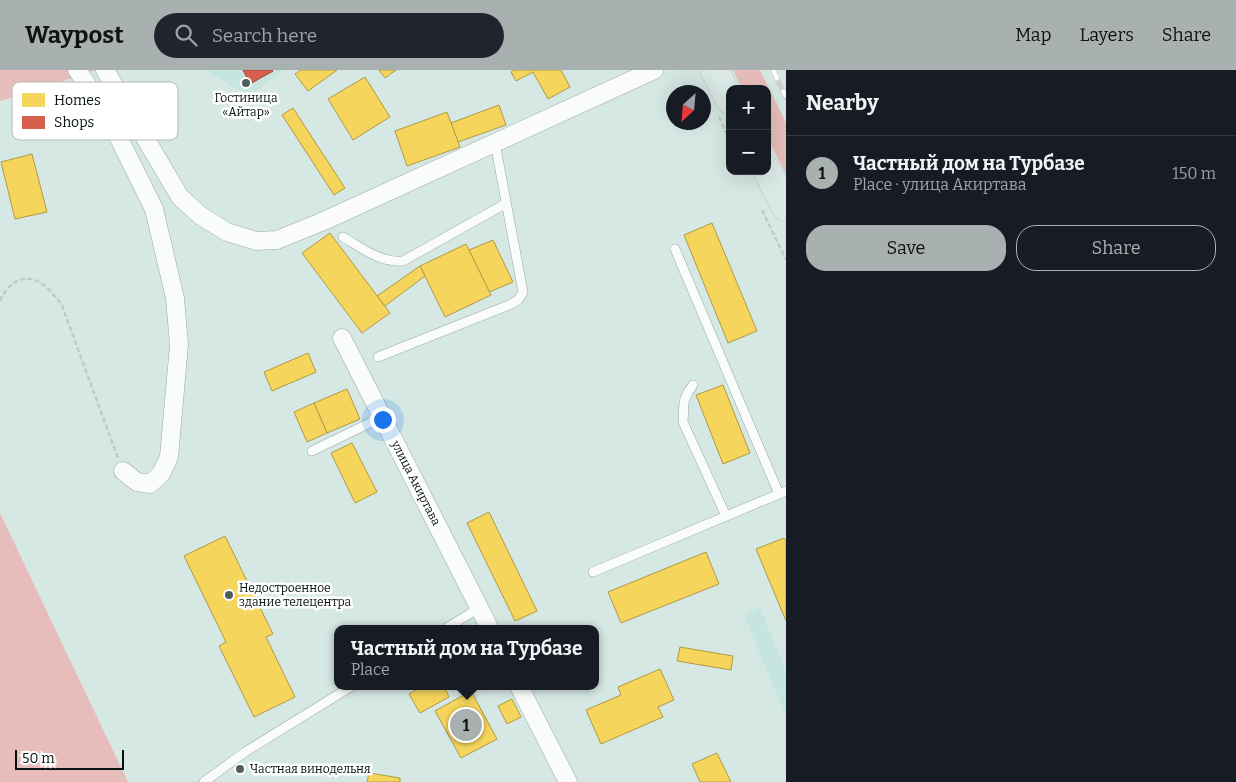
<!DOCTYPE html>
<html lang="en">
<head>
<meta charset="utf-8">
<style>
  :root { --surface:#171b24; --page:#20242c; --text:#f1f3f6; --muted:#9ea1a6; --line:#363941; --accent:#a8b0b0 }
  body { margin:0; font-family:Bitter,serif; background:var(--page); color:var(--text) }
  .controls { position:absolute; right:15px; top:15px; display:grid; overflow:hidden; border-radius:10px; box-shadow:0 5px 20px #0002 }
  .controls button { width:45px; height:45px; display:grid; place-items:center; padding:0; border:0; border-bottom:1px solid var(--line); background:var(--surface); color:var(--text); font:25px sans-serif }
  .compass { position:absolute; left:666px; top:15px; width:45px; height:45px; border-radius:50%; background:var(--surface); box-shadow:0 5px 20px #0002; rotate:206deg }
  .scale { position:absolute; left:15px; bottom:12px; width:109px; box-sizing:border-box; padding-left:5px; border:2px solid #071210; border-top:0; font-size:14px; line-height:18px; white-space:nowrap; color:#071210; -webkit-text-stroke:4px #fff; paint-order:stroke }
  .you { position:absolute; left:382px; top:349px; width:18px; height:18px; margin:-12px; border:4px solid #fff; border-radius:50%; background:#1a73e8; box-shadow:0 0 0 8px #1a73e833 }
  .badge { display:grid; place-items:center; width:32px; height:32px; border-radius:50%; background:var(--accent); color:#111; font-size:16px; font-weight:700 }
  .pin { position:absolute; translate:-50% -50%; border:2px solid #fff; box-shadow:0 1px 5px #0006 }
  .popup { position:absolute; left:334px; top:555px; width:265px; height:65px; box-sizing:border-box; display:grid; place-content:center; border-radius:10px; background:var(--surface); filter:drop-shadow(0 1px 4px #0005); font-size:16px; white-space:nowrap; color:var(--muted) }
  .popup b { font-size:19px; color:var(--text) }
  .popup::after { content:''; position:absolute; left:50%; top:100%; margin-left:-10px; border:10px solid transparent; border-top-color:var(--surface) }
  .list { margin:0; padding:0; list-style:none }
  h2 { display:flex; justify-content:space-between; align-items:center; height:65px; margin:0; padding:0 20px; font-size:21px }
  h2 small { font-size:16px; font-weight:400; color:var(--muted) }
  .list li { display:grid; grid-template-columns:32px 1fr auto; gap:15px; align-items:center; box-sizing:border-box; height:75px; padding:0 20px; border-top:1px solid var(--line) }
  .list b { display:block; font-size:19px; white-space:nowrap }
  .list p { margin:0; font-size:16px; white-space:nowrap; color:var(--muted) }
  .list em { font-size:16px; font-style:normal; color:var(--muted) }
  .actions { display:flex; gap:10px; padding:15px 20px }
  .actions a { flex:1; padding:11px 0; border:1px solid var(--accent); border-radius:20px; text-align:center; font-size:18px; color:var(--accent) }
  .actions .main { background:var(--accent); color:#111 }
  .icon { flex:none; width:28px; height:28px; fill:none; stroke:currentColor; stroke-width:2; stroke-linecap:round; stroke-linejoin:round }
  .map { position:relative; flex:none; width:786px; height:712px; overflow:hidden }
  header { display:flex; align-items:center; gap:30px; box-sizing:border-box; height:70px; padding:0 25px; background:var(--accent); color:#111 }
  header strong { font-size:24px }
  nav { display:flex; gap:28px; margin-inline-start:auto; font-size:18px }
  .search { width:350px; height:45px; background:var(--page); display:flex; align-items:center; gap:12px; box-sizing:border-box; padding:0 18px; border-radius:28px; color:var(--muted); font-size:19px }
  main { display:flex }
  aside { flex:1; background:var(--surface) }
  .map>svg:first-child { display:block }
  .built { fill:#c6e5de }
  .forest { fill:#e6bdbb }
  .homes { fill:#f6d55c; stroke:#ae9a45 }
  .shops { fill:#d6604d; stroke:#98493b }
  .lines { fill:none; stroke-linecap:round; stroke-linejoin:round }
  .service-casing { stroke:#9ba8a5; stroke-width:10 }
  .minor-casing { stroke:#9ba8a5; stroke-width:19 }
  .trunk-casing { stroke:#bac3c1; stroke-width:29 }
  .path { stroke:#c3c9c8; stroke-width:2.5; stroke-dasharray:5 2.5; stroke-linecap:butt }
  .service { stroke:#f9fcfb; stroke-width:9 }
  .minor { stroke:#f9fcfb; stroke-width:18 }
  .trunk { stroke:#dae8e6; stroke-width:28 }
  .rail-casing { stroke:#ccd1d0; stroke-width:5.5 }
  .rail { stroke:#fff; stroke-width:4; stroke-dasharray:11; stroke-linecap:butt }
  .poi-dot { fill:#4f5d5a; stroke:#fff; stroke-width:2 }
  .labels { text-anchor:middle; stroke-width:5; stroke-linejoin:round; paint-order:stroke }
  .poi-label { font-size:12px; fill:#071210; stroke:#fff; text-anchor:start }
  .street-label { font-size:12px; fill:#071210; stroke:#fff }
  .key { fill:#fff; stroke:#b5b8b7; stroke-width:1 }
  .key-label { font-size:14px; fill:#071210 }
</style>
</head>
<body>
<header>
<strong>Waypost</strong>
<div class="search"><svg class="icon" aria-label="search" viewBox="0 0 24 24"><circle cx="10" cy="10" r="6"/><path d="M15 15l6 6"/></svg>Search here</div>
<nav><a>Map</a><a>Layers</a><a>Share</a></nav>
</header>
<main>
<div class="map">
<svg width="786" height="712" viewBox="0 0 786 712">
  <rect width="100%" height="100%" fill="#d6e8e4"/>
  <!-- built -->
  <g class="built">
    <path d="M205 0H283L249 26Z"/>
    <path d="M760 538 786 601V647L744 545Z"/>
  </g>
  <!-- forest -->
  <g class="forest">
    <path d="M0 0H97L0 31Z"/>
    <path d="M733 0H760L786 53V104L767 67V19H742Z"/>
    <path d="M0 443 128 712H0Z"/>
  </g>
  <!-- homes -->
  <g class="homes">
    <path d="M301 0H337L308 21 295 4Z"/>
    <path d="M379 0H396L385 8Z"/>
    <path d="M514 0H561L570 17 548 29 533 2 516 11 511 2Z"/>
    <path d="M365 7 390 47 353 70 328 29Z"/>
    <path d="M499 35 506 55 458 72 451 53Z"/>
    <path d="M293 38 345 118 334 125 282 45Z"/>
    <path d="M447 42 460 77 407 96 395 61Z"/>
    <path d="M32 84 47 142 15 149 1 92Z"/>
    <path d="M712 153 757 261 728 273 684 165Z"/>
    <path d="M330 163 390 243 362 263 302 183Z"/>
    <path d="M493 170 513 212 489 222 469 180Z"/>
    <path d="M466 174 491 225 445 247 420 196Z"/>
    <path d="M420 196 425 206 385 236 377 226Z"/>
    <path d="M308 283 316 302 272 321 264 302Z"/>
    <path d="M723 315 750 383 723 394 696 325Z"/>
    <path d="M347 319 360 349 327 363 314 333Z"/>
    <path d="M314 333 327 363 307 372 294 342Z"/>
    <path d="M352 373 377 422 355 433 331 383Z"/>
    <path d="M489 442 537 541 515 551 467 453Z"/>
    <path d="M225 466 273 564 266 567 295 627 254 647 219 576 226 572 184 486Z"/>
    <path d="M784 468 786 471V551L756 479Z"/>
    <path d="M706 482 719 514 621 553 608 522Z"/>
    <path d="M680 577 733 586 731 600 677 591Z"/>
    <path d="M660 599 674 630 658 637 663 647 601 674 586 640 621 625 618 617Z"/>
    <path d="M422 616H444L449 627 420 643 409 624Z"/>
    <path d="M471 621 497 669 461 688 435 641Z"/>
    <path d="M512 629 521 647 507 654 498 636Z"/>
    <path d="M717 683 731 712H700L692 694Z"/>
    <path d="M369 703 400 708V712H367Z"/>
  </g>
  <!-- shops -->
  <path class="shops" d="M243 0H272L273 1 250 14Z"/>
  <g class="lines">
    <defs>
      <g id="service">
        <path d="M343 167C362 178 380 193 403 191L505 134"/>
        <path d="M675 179 779 424"/>
        <path d="M378 287 509 235 518 230 523 222 495 73"/>
        <path d="M693 315 688 322 684 332 683 352 726 446"/>
        <path d="M312 381 382 347"/>
        <path d="M593 502 786 421"/>
        <path d="M445 559 479 538"/>
        <path d="M204 712 245 682 352 616"/>
      </g>
      <g id="minor">
        <path d="M77 0 106 42 154 139 175 228 179 275 169 387 161 404 150 414 137 412 123 401"/>
        <path d="M105 0 180 127 201 146 227 162 256 171 277 170 326 150 654 0"/>
        <path d="M342 268 490 559"/>
        <path d="M519 616 568 712"/>
      </g>
      <g id="trunk">
        <path d="M714 0 730 30"/>
        <path d="M767 101 786 137"/>
      </g>
    </defs>
    <!-- service casing -->
    <use href="#service" class="service-casing"/>
    <!-- minor casing -->
    <use href="#minor" class="minor-casing"/>
    <!-- trunk casing -->
    <use href="#trunk" class="trunk-casing"/>
    <!-- path -->
    <g class="path">
      <path d="M719 47 730 71"/>
      <path d="M762 140 786 190"/>
      <path d="M0 231C8 212 25 201 44 215 50 220 55 227 61 233L118 388"/>
    </g>
    <!-- service -->
    <use href="#service" class="service"/>
    <!-- minor -->
    <use href="#minor" class="minor"/>
    <!-- trunk -->
    <use href="#trunk" class="trunk"/>
    <defs>
      <path id="rail" d="M773 0 786 27"/>
    </defs>
    <!-- rail casing -->
    <use href="#rail" class="rail-casing"/>
    <!-- rail -->
    <use href="#rail" class="rail"/>
  </g>
  <!-- markers -->
  <g class="poi-dot">
    <circle cx="246" cy="13" r="5"/>
    <circle cx="229" cy="525" r="5"/>
    <circle cx="240" cy="699" r="5"/>
  </g>
  <g class="labels">
    <!-- poi labels -->
    <g class="poi-label">
      <text x="246" y="32" text-anchor="middle">Гостиница<tspan x="246" dy="14">«Айтар»</tspan></text>
      <text x="239" y="522">Недостроенное<tspan x="239" dy="14">здание телецентра</tspan></text>
      <text x="250" y="703">Частная винодельня</text>
    </g>
    <!-- street labels -->
    <g class="street-label">
      <text transform="translate(416 413) rotate(63)" y="4">улица Акиртава</text>
    </g>
  </g>
  <!-- legend -->
  <rect x="12" y="12" width="166" height="58" rx="8" class="key"/>
  <rect x="22" y="23" width="23" height="14" fill="#f6d55c"/>
  <rect x="22" y="46" width="23" height="13" fill="#d6604d"/>
  <g class="key-label">
    <text x="54" y="35">Homes</text>
    <text x="54" y="57">Shops</text>
  </g>
</svg>
<div class="controls">
<button>+</button>
<button>−</button>
</div>
<svg class="compass" viewBox="-18 -18 36 36"><path d="M0-13l5 13h-10z" fill="#e53935"/><path d="M0 13l5-13h-10z" fill="#9ea1a6"/></svg>
<div class="scale">50 m</div>
<div class="you"></div>
<div class="pin badge" style="left:466px;top:655px">1</div>
<div class="popup"><b>Частный дом на Турбазе</b>Place</div>
</div>
<aside>
<h2>Nearby<small></small></h2>
<ul class="list">
<li><span class="badge">1</span><div><b>Частный дом на Турбазе</b><p>Place · улица Акиртава</p></div><em>150 m</em></li>
</ul>
<div class="actions"><a class="main">Save</a><a>Share</a></div>
</aside>
</main>
</body>
</html>
